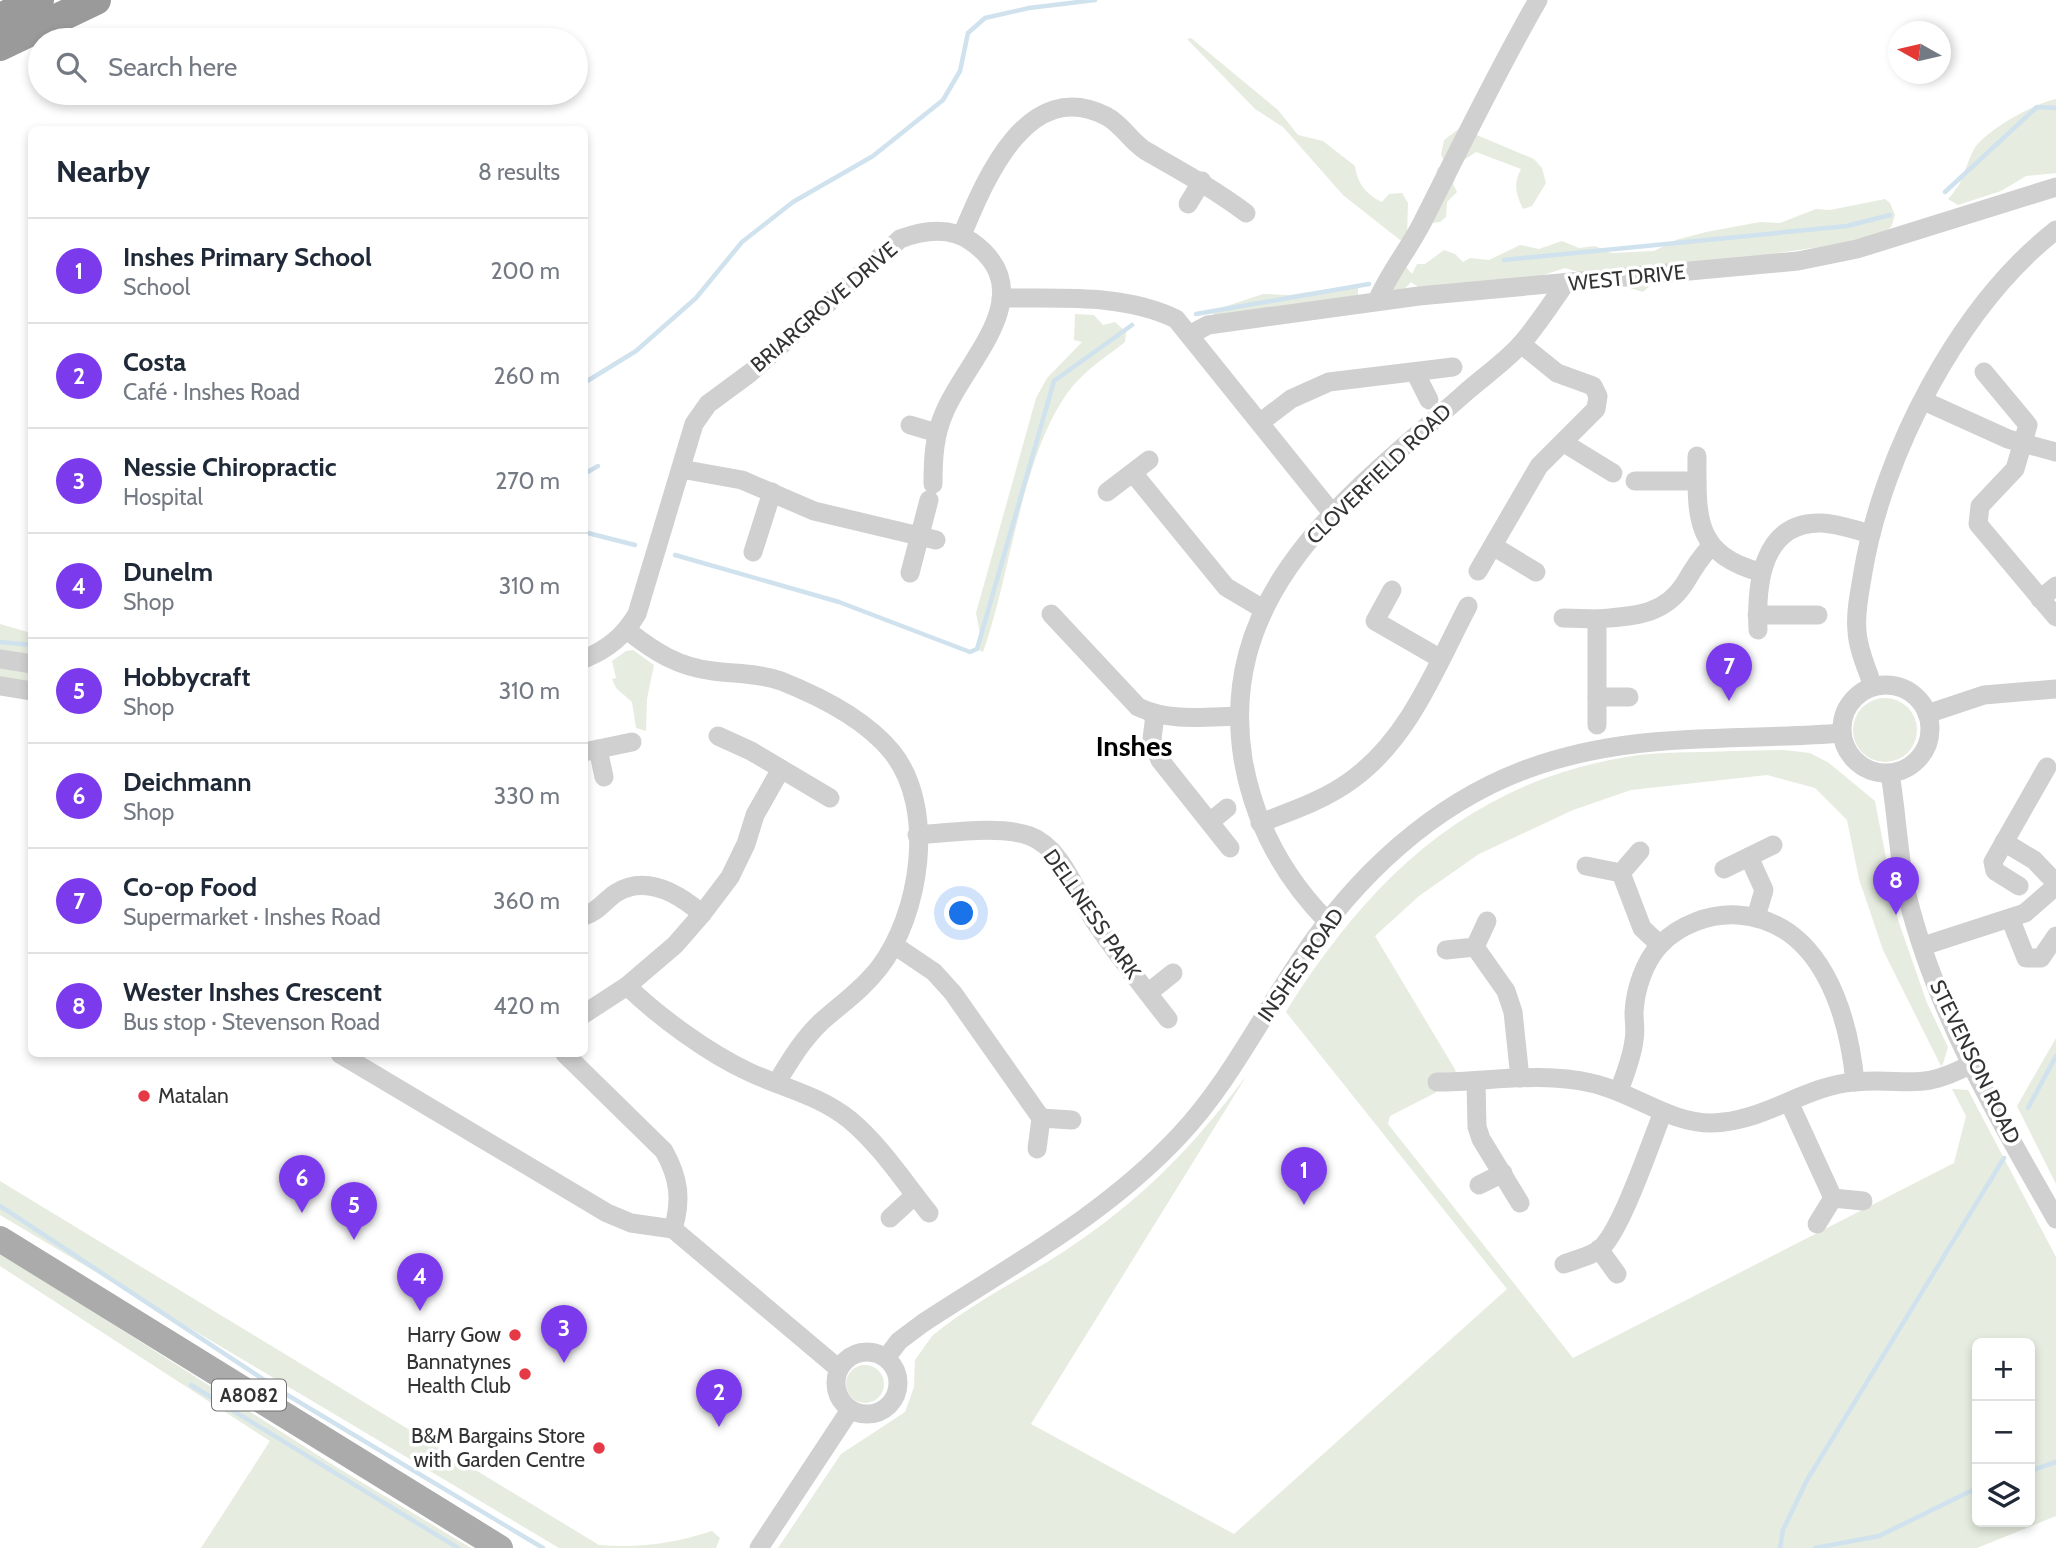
<!DOCTYPE html>
<html lang="en">
<head>
<meta charset="utf-8">
<style>
  :root { --surface:#fff; --page:#f2f2f3; --text:#1f2937; --muted:#747a83; --line:#e0e1e3; --accent:#7c3aed }
  body { margin:0; font-family:Cabin,sans-serif; background:var(--page); color:var(--text) }
  .controls { position:absolute; right:21px; bottom:21px; display:grid; overflow:hidden; border-radius:10px; box-shadow:0 4px 10px #0003 }
  .controls button { width:63px; height:63px; display:grid; place-items:center; padding:0; border:0; border-bottom:2px solid var(--line); background:var(--surface); color:var(--text); font:35px sans-serif }
  .compass { position:absolute; left:1888px; top:21px; width:63px; height:63px; border-radius:50%; background:var(--surface); box-shadow:0 4px 10px #0003; rotate:278deg }
  .you { position:absolute; left:962px; top:914px; width:24px; height:24px; margin:-18px; border:5px solid #fff; border-radius:50%; background:#1a73e8; box-shadow:0 0 0 10px #1a73e833 }
  .badge { display:grid; place-items:center; width:46px; height:46px; border-radius:50%; background:var(--accent); color:#fff; font-size:23px; font-weight:700 }
  .pin { position:absolute; translate:-50% -58px; filter:drop-shadow(0 2px 4px #0008) }
  .pin::after { content:''; position:absolute; top:37px; width:24px; height:21px; background:inherit; clip-path:polygon(0 0,100% 0,50% 100%) }
  .list { margin:0; padding:0; list-style:none }
  h2 { display:flex; justify-content:space-between; align-items:center; height:91px; margin:0; padding:0 28px; font-size:30px }
  h2 small { font-size:23px; font-weight:400; color:var(--muted) }
  .list li { display:grid; grid-template-columns:46px 1fr auto; gap:21px; align-items:center; box-sizing:border-box; height:105px; padding:0 28px; border-top:2px solid var(--line) }
  .list b { display:block; font-size:26px; white-space:nowrap }
  .list p { margin:0; font-size:23px; white-space:nowrap; color:var(--muted) }
  .list em { font-size:23px; font-style:normal; color:var(--muted) }
  .icon { flex:none; width:38px; height:38px; fill:none; stroke:currentColor; stroke-width:2; stroke-linecap:round; stroke-linejoin:round }
  .map { position:relative; flex:none; width:2056px; height:1548px; overflow:hidden }
  .search { position:absolute; background:var(--surface); box-shadow:0 4px 10px #0003; left:28px; top:28px; width:560px; height:77px; display:flex; align-items:center; gap:18px; box-sizing:border-box; padding:0 24px; border-radius:38px; color:var(--muted); font-size:26px }
  .panel { position:absolute; background:var(--surface); box-shadow:0 4px 10px #0003; left:28px; top:126px; width:560px; height:931px; border-radius:10px }
  .map>svg:first-child { display:block }
  .green { fill:#e6ecdf; fill-rule:evenodd }
  .lines { fill:none; stroke-linecap:round; stroke-linejoin:round }
  .stream { stroke:#cfe2ee; stroke-width:4.5 }
  .minor { stroke:#d0d0d0; stroke-width:19 }
  .major { stroke:#ababab; stroke-width:26 }
  .highway { stroke:#9a9a9a; stroke-width:30 }
  .poi-dot { fill:#e63946; stroke:#fff; stroke-width:2.5 }
  .labels { text-anchor:middle; stroke-width:7; stroke-linejoin:round; paint-order:stroke }
  .shield { fill:#fff; stroke:#707070; stroke-width:2 }
  .shield-label { font-size:19px; font-weight:bold; fill:#333 }
  .street-label { font-size:21px; fill:#333; stroke:#fff }
  .poi-label { font-size:21px; fill:#333; stroke:#fff; text-anchor:end }
  .district-label { font-size:28px; font-weight:bold; fill:#000; stroke:#fff }
</style>
</head>
<body>
<div class="map">
<svg width="2056" height="1548" viewBox="0 0 2056 1548">
  <rect width="100%" height="100%" fill="#fff"/>
  <!-- green -->
  <g class="green">
    <path d="M1191 38 1278 110 1298 135 1323 141 1355 166C1357 183 1366 195 1382 202L1389 194 1402 193 1408 203 1407 237 1400 240 1343 195 1283 127 1255 109 1187 39Z"/>
    <path d="M2056 99V173L2026 176 2001 191 1958 205 1948 199C1966 179 1962 174 1973 151 1982 132 2035 103 2056 99Z"/>
    <path d="M1460 128 1534 159 1542 168 1546 183 1532 206 1523 209C1516 194 1513 184 1521 169L1476 152 1461 162 1453 184 1457 192 1447 202 1446 217 1440 222 1432 223 1437 169 1445 162 1441 155 1444 140Z"/>
    <path d="M1885 199 1890 203 1895 215 1891 227 1880 235 1854 242 1669 269 1643 292 1565 268 1534 278 1423 290 1411 282 1401 293 1392 291 1390 276 1406 267 1412 274 1417 264H1425L1444 250 1455 254 1463 262 1470 258 1489 260 1520 245 1539 249 1562 241 1579 248 1595 246 1611 253 1654 251 1676 240 1706 232 1760 222 1780 223 1816 209 1830 210Z"/>
    <path d="M1348 286 1358 288V296L1212 317 1215 310 1263 294 1289 295Z"/>
    <path d="M1075 314 1094 315 1103 325 1115 322 1126 332 1125 342C1106 357 1088 368 1072 387 1022 449 1011 575 983 652L977 649 980 634 976 613 1036 398 1047 378 1082 342 1074 340Z"/>
    <path d="M0 624 31 633V687L0 681Z"/>
    <path d="M633 650 654 665 647 699 646 731 636 728 632 702 616 688 612 679 616 678 612 661 626 651Z"/>
    <circle cx="1885" cy="730" r="32"/>
    <path d="M1732 751 1784 750 1810 753 1829 763 1875 801 1898 920 1927 1003 1948 1047 1943 1064 1941 1066 1883 950 1859 879 1847 820 1815 788 1767 775 1631 790 1573 810 1479 854 1419 896 1375 936 1456 1071 1435 1093 1390 1116 1388 1124 1573 1358 1954 1163 1966 1116 1952 1089 1968 1090 2056 1257V1516L1977 1548H778L841 1454 905 1412 914 1387 915 1360 932 1336C972 1303 1020 1280 1063 1252 1141 1201 1192 1148 1247 1075L1031 1424 1234 1534 1507 1289 1286 1012 1290 1005C1372 877 1470 783 1626 757 1660 751 1697 753 1732 751ZM1977 1343H2030V1522H1977Z"/>
    <path d="M2056 1038V1184L2017 1106Z"/>
    <path d="M0 1181 599 1545C640 1548 672 1544 712 1531L720 1538 716 1548H559L0 1215Z"/>
    <path d="M0 1252 338 1468 471 1548H201L270 1441 0 1266Z"/>
    <circle cx="865" cy="1384" r="19"/>
  </g>
  <g class="lines">
    <!-- stream -->
    <g class="stream">
      <path d="M1945 192 2037 107 2056 108"/>
      <path d="M1504 260 1847 226 1890 215"/>
      <path d="M1196 314 1369 284"/>
      <path d="M584 383 636 351 696 298 742 242 793 202 873 156 943 100 960 71 968 33 985 18 1029 8 1095 0"/>
      <path d="M584 474 598 466"/>
      <path d="M584 532 635 545"/>
      <path d="M675 555 839 602 970 652 977 649 1054 381 1132 325"/>
      <path d="M0 642 32 645"/>
      <path d="M2028 1108 2056 1056"/>
      <path d="M0 1206 284 1393 543 1548"/>
      <path d="M191 1385 458 1548"/>
      <path d="M2030 1471 2056 1462"/>
      <path d="M1780 1548 1783 1530 1807 1480 2004 1158"/>
      <path d="M1815 1548 1879 1536 1977 1488"/>
    </g>
    <!-- minor -->
    <g class="minor">
      <path d="M1188 204 1202 181"/>
      <path d="M962 235C985 180 1027 76 1106 116 1122 124 1131 142 1146 151 1181 171 1214 189 1246 213"/>
      <path d="M1001 298C1058 299 1123 293 1176 319L1332 513"/>
      <path d="M1377 301C1389 273 1408 250 1422 223 1460 148 1496 73 1538 0"/>
      <path d="M1191 334 1208 325 1419 296 1798 261 1857 249 2056 187"/>
      <path d="M1415 372 1429 400"/>
      <path d="M1984 372 2028 425 2015 469 1980 506 1978 524 2056 617"/>
      <path d="M1924 401 2008 439 2056 452"/>
      <path d="M1261 422 1291 399 1329 382 1453 367"/>
      <path d="M910 425 937 433"/>
      <path d="M1564 443 1613 473"/>
      <path d="M1697 456C1697 516 1693 554 1760 572"/>
      <path d="M681 469 742 480 814 511 936 540"/>
      <path d="M1133 473 1226 587 1263 609"/>
      <path d="M1635 481H1697"/>
      <path d="M1107 492 1149 460"/>
      <path d="M1493 546 1536 572"/>
      <path d="M753 552 772 492"/>
      <path d="M1478 571 1539 466 1596 409 1598 396 1593 386 1557 373 1521 344"/>
      <path d="M910 573 929 500"/>
      <path d="M1392 590 1375 621 1441 659"/>
      <path d="M2040 599 2056 586"/>
      <path d="M1051 614 1138 707C1170 722 1204 717 1239 716"/>
      <path d="M1757 615H1818"/>
      <path d="M1563 618 1597 619"/>
      <path d="M1758 630C1756 586 1761 521 1822 523 1839 524 1855 530 1871 534"/>
      <path d="M628 631C655 652 678 667 713 671 735 674 759 673 781 681 819 696 866 720 892 752 937 808 920 915 879 968 862 990 841 1004 821 1022 802 1040 790 1061 777 1082"/>
      <path d="M0 659 32 664"/>
      <path d="M584 659C608 649 624 636 637 614L694 424 708 404 750 373 900 239C924 230 950 226 972 242 1043 293 967 359 945 411 934 435 933 459 933 484"/>
      <circle cx="1886" cy="729" r="44"/>
      <path d="M0 686 32 691"/>
      <path d="M1873 687C1867 668 1858 650 1857 631 1855 612 1860 591 1863 572 1883 453 1959 306 2056 230"/>
      <path d="M1597 697H1629"/>
      <path d="M1927 714 1984 695 2056 689"/>
      <path d="M1155 715 1152 739 1160 760 1230 848"/>
      <path d="M1597 725V619C1633 616 1664 616 1685 583 1693 569 1700 558 1711 546"/>
      <path d="M718 736 751 751 830 798"/>
      <path d="M598 749 604 777"/>
      <path d="M584 752 632 742"/>
      <path d="M1890 774C1897 814 1898 856 1907 895 1935 1010 1997 1117 2056 1219"/>
      <path d="M1210 822 1227 808"/>
      <path d="M1260 823C1292 811 1325 800 1353 779 1410 737 1436 667 1468 606"/>
      <path d="M917 835C949 833 1001 825 1030 836 1064 849 1077 897 1097 925 1119 957 1144 988 1168 1019"/>
      <path d="M2004 842 2034 860 2056 883"/>
      <path d="M1749 857 1764 890 1756 917"/>
      <path d="M1586 866 1621 873 1640 851"/>
      <path d="M1724 869 1773 845"/>
      <path d="M1621 873 1642 928 1660 945"/>
      <path d="M2019 886 1995 871 1993 862 2047 767"/>
      <path d="M584 916C598 912 605 900 616 893 647 874 679 894 702 914"/>
      <path d="M2010 918 2026 958H2041L2056 936"/>
      <path d="M1327 921C1282 875 1254 823 1243 759 1216 589 1353 492 1465 393 1483 377 1505 362 1521 344 1537 326 1551 304 1565 284"/>
      <path d="M894 945 934 972 953 993 1041 1118"/>
      <path d="M1923 946 2025 913 2056 886"/>
      <path d="M1475 947 1506 991 1513 1012 1520 1078"/>
      <path d="M1446 950 1475 947 1487 921"/>
      <path d="M627 986C659 1017 708 1053 749 1072 783 1088 819 1095 850 1120 881 1146 904 1182 929 1213"/>
      <path d="M1148 993 1173 973"/>
      <path d="M584 1014 627 986 675 945 702 914 730 877 746 844 755 815 781 769"/>
      <path d="M340 1054 607 1213 631 1223 673 1229 839 1369"/>
      <path d="M565 1054 664 1151C679 1178 682 1200 673 1229"/>
      <path d="M1437 1082C1488 1082 1541 1071 1591 1083 1633 1092 1668 1123 1712 1123 1764 1122 1804 1086 1854 1082 1908 1077 1919 1093 1973 1063"/>
      <path d="M1476 1082 1477 1127 1481 1139 1520 1203"/>
      <path d="M1619 1091C1625 1074 1632 1058 1634 1040 1636 1031 1634 1022 1634 1013 1635 990 1644 962 1660 945 1679 925 1710 913 1738 915 1820 921 1848 1011 1855 1082"/>
      <path d="M1789 1102 1833 1198"/>
      <path d="M1037 1149 1041 1118 1072 1120"/>
      <path d="M1479 1185 1503 1173"/>
      <path d="M890 1218 915 1195"/>
      <path d="M1817 1224 1833 1198 1863 1201"/>
      <path d="M1599 1249 1617 1274"/>
      <path d="M1564 1264C1577 1259 1594 1256 1603 1246 1623 1225 1651 1142 1663 1112"/>
      <circle cx="867" cy="1383" r="31"/>
      <path d="M886 1358 899 1341 923 1323C1013 1264 1104 1216 1179 1136 1228 1084 1260 1019 1300 960 1355 877 1432 804 1527 769 1634 730 1731 742 1842 733"/>
      <path d="M759 1548 850 1410"/>
    </g>
    <!-- major -->
    <path class="major" d="M0 1239 500 1548"/>
    <!-- highway -->
    <g class="highway">
      <path d="M0 18 39 0"/>
      <path d="M0 46 96 0"/>
    </g>
  </g>
  <!-- markers -->
  <g class="poi-dot">
    <circle cx="144" cy="1096" r="7"/>
    <circle cx="515" cy="1335" r="7"/>
    <circle cx="525" cy="1374" r="7"/>
    <circle cx="599" cy="1448" r="7"/>
  </g>
  <g class="labels">
    <!-- shield labels -->
    <rect class="shield" x="212" y="1379.5" width="74" height="31" rx="5"/>
    <g class="shield-label">
      <text x="249" y="1402">A8082</text>
    </g>
    <!-- street labels -->
    <g class="street-label">
      <text transform="translate(1627 278) rotate(-6)" y="7">WEST DRIVE</text>
      <text transform="translate(824 307) rotate(-41)" y="7">BRIARGROVE DRIVE</text>
      <text transform="translate(1379 474) rotate(-44)" y="7">CLOVERFIELD ROAD</text>
      <text transform="translate(1092 914) rotate(55)" y="7">DELLNESS PARK</text>
      <text transform="translate(1301 965) rotate(-55)" y="7">INSHES ROAD</text>
      <text transform="translate(1975 1062) rotate(64)" y="7">STEVENSON ROAD</text>
    </g>
    <!-- poi labels -->
    <g class="poi-label">
      <text x="158" y="1103" text-anchor="start">Matalan</text>
      <text x="501" y="1342">Harry Gow</text>
      <text x="511" y="1369">Bannatynes<tspan x="511" dy="24">Health Club</tspan></text>
      <text x="585" y="1443">B&amp;M Bargains Store<tspan x="585" dy="24">with Garden Centre</tspan></text>
    </g>
    <!-- district labels -->
    <g class="district-label">
      <text x="1134" y="756">Inshes</text>
    </g>
  </g>
</svg>
<div class="controls">
<button>+</button>
<button>−</button>
<button><svg class="icon" aria-label="layers" viewBox="0 0 24 24"><path d="M12 4l9 5-9 5-9-5zM3 14l9 5 9-5"/></svg></button>
</div>
<svg class="compass" viewBox="-18 -18 36 36"><path d="M0-13l5 13h-10z" fill="#e53935"/><path d="M0 13l5-13h-10z" fill="#747a83"/></svg>
<div class="you"></div>
<div class="pin badge" style="left:1304px;top:1205px">1</div>
<div class="pin badge" style="left:719px;top:1427px">2</div>
<div class="pin badge" style="left:564px;top:1363px">3</div>
<div class="pin badge" style="left:420px;top:1311px">4</div>
<div class="pin badge" style="left:354px;top:1240px">5</div>
<div class="pin badge" style="left:302px;top:1213px">6</div>
<div class="pin badge" style="left:1729px;top:701px">7</div>
<div class="pin badge" style="left:1896px;top:915px">8</div>
<div class="search"><svg class="icon" aria-label="search" viewBox="0 0 24 24"><circle cx="10" cy="10" r="6"/><path d="M15 15l6 6"/></svg>Search here</div>
<section class="panel">
<h2>Nearby<small>8 results</small></h2>
<ul class="list">
<li><span class="badge">1</span><div><b>Inshes Primary School</b><p>School</p></div><em>200 m</em></li>
<li><span class="badge">2</span><div><b>Costa</b><p>Café · Inshes Road</p></div><em>260 m</em></li>
<li><span class="badge">3</span><div><b>Nessie Chiropractic</b><p>Hospital</p></div><em>270 m</em></li>
<li><span class="badge">4</span><div><b>Dunelm</b><p>Shop</p></div><em>310 m</em></li>
<li><span class="badge">5</span><div><b>Hobbycraft</b><p>Shop</p></div><em>310 m</em></li>
<li><span class="badge">6</span><div><b>Deichmann</b><p>Shop</p></div><em>330 m</em></li>
<li><span class="badge">7</span><div><b>Co-op Food</b><p>Supermarket · Inshes Road</p></div><em>360 m</em></li>
<li><span class="badge">8</span><div><b>Wester Inshes Crescent</b><p>Bus stop · Stevenson Road</p></div><em>420 m</em></li>
</ul>
</section>
</div>
</body>
</html>
